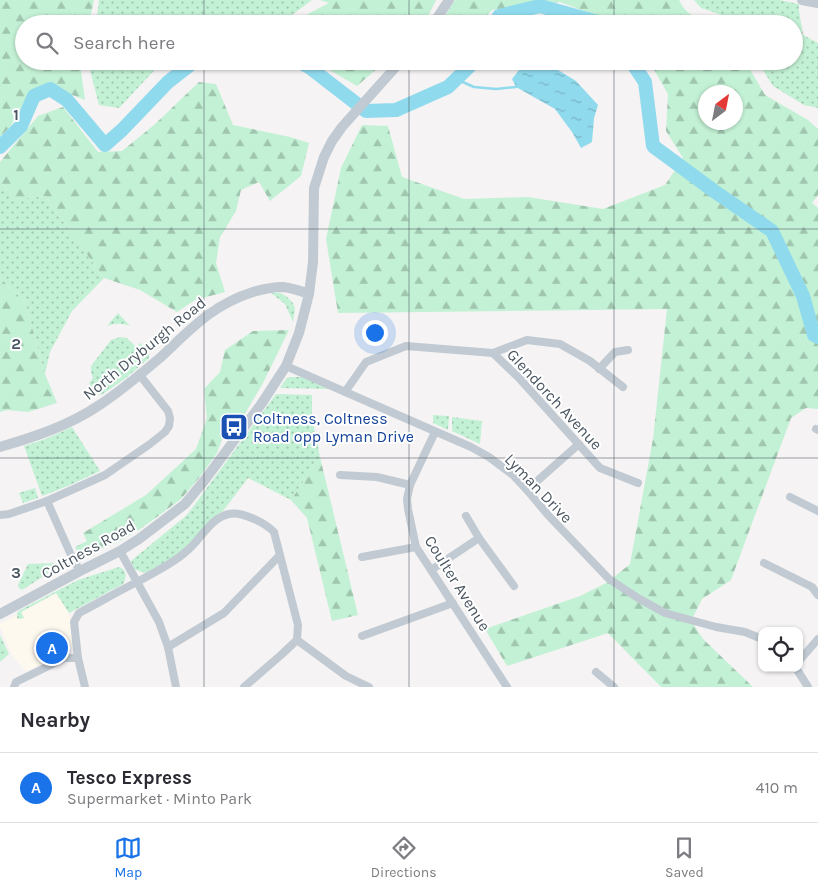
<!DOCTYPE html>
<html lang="en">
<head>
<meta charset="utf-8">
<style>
  :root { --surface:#fff; --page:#f2f2f3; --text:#2b2b33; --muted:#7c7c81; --line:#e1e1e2; --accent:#1a73e8 }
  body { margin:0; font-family:Karla,sans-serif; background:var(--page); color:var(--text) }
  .controls { position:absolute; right:15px; bottom:15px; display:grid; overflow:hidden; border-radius:10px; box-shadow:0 1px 4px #0004 }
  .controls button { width:45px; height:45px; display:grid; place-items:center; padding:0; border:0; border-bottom:1px solid var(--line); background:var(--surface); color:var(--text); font:25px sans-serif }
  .compass { position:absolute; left:698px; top:85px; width:45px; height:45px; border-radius:50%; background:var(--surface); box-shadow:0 1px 4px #0004; rotate:32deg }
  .you { position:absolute; left:374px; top:332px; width:18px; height:18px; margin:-12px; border:4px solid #fff; border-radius:50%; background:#1a73e8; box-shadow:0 0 0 8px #1a73e833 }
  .badge { display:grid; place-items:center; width:32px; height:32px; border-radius:50%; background:var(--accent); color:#fff; font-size:16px; font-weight:700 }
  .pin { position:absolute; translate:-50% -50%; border:2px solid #fff; box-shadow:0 1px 5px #0006 }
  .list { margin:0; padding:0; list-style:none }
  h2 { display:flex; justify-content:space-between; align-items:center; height:65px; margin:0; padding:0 20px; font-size:21px }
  h2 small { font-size:16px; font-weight:400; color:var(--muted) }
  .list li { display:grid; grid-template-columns:32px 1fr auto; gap:15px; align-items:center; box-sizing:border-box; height:70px; padding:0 20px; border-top:1px solid var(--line) }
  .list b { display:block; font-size:19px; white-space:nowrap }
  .list p { margin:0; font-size:16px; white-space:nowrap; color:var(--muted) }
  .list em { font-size:16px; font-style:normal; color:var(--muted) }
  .icon { flex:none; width:28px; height:28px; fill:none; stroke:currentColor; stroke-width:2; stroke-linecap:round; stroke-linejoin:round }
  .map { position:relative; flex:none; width:818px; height:687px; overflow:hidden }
  .search { position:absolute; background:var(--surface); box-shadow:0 1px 4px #0004; left:15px; right:15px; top:15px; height:55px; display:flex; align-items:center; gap:12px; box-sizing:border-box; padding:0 18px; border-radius:28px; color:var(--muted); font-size:19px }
  .sheet { height:135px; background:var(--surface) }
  nav { display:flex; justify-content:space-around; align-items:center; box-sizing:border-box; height:70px; border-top:1px solid var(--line); background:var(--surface); font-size:14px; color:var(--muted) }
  nav a { display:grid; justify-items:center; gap:2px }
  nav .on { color:var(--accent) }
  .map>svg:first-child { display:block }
  .commercial { fill:#fdf9ef }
  .grass { fill:url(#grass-dots) }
  .forest { fill:url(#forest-firs); fill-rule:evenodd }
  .water { fill:url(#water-ripples) }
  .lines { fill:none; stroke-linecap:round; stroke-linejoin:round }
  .stream { stroke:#90daee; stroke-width:2.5 }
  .river { stroke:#90daee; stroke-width:14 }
  .minor { stroke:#c1cad2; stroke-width:8 }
  .tertiary { stroke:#c1cad2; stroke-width:10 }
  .grid { fill:none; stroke:#4a5661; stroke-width:1; stroke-opacity:0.55 }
  .labels { text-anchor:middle; stroke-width:4; stroke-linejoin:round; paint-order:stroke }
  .street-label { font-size:16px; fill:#4a5661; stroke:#fff }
  .transit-label { font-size:16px; fill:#164399; stroke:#fff; text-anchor:start }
  .grid-label { font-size:16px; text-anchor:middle; font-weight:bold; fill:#4a5661; stroke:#fff; stroke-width:4; stroke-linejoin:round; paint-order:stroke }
</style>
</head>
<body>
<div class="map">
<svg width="818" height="687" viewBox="0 0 818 687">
  <defs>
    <pattern id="grass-dots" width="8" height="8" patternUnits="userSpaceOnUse" patternTransform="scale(1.25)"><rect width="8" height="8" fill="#c3f1d5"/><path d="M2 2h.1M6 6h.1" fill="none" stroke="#a0c6b0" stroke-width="1.8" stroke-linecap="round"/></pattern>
    <pattern id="forest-firs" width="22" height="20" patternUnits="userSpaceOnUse" patternTransform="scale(1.25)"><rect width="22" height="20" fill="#c3f1d5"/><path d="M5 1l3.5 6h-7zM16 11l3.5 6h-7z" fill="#a0c6b0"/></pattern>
    <pattern id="water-ripples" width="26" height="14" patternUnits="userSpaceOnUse" patternTransform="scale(1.25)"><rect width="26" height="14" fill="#90daee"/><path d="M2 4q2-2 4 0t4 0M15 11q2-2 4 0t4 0" fill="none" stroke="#78b4c4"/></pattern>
  </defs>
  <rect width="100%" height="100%" fill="#f5f3f3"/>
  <!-- commercial -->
  <path class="commercial" d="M57 593 70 616 72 648 26 672 12 655 0 627V624Z"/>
  <!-- grass -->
  <g class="grass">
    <path d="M99 0H312L280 24H96Z"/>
    <path d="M694 0H779L799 4V11L803 35 818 43V108L804 105 773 86 757 61H794V24H733L719 14 701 8Z"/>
    <path d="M91 61H163L119 108 99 105 90 70Z"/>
    <path d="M0 181 15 199 45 196 104 278 72 311 50 352 45 374 25 302 0 278Z"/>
    <path d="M271 293H280L286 296 293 303 295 309 293 322 285 304Z"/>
    <path d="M118 313 130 326C122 323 115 323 107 326Z"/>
    <path d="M120 337 127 338 136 347 141 343 149 353V358L126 378 103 394 98 395 94 392 89 383 93 378 91 372V366L111 340Z"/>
    <path d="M290 377H302L330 389 280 388 286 379Z"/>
    <path d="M276 394 312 395V417L320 457 291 500 248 478 223 511 218 514 185 548 166 563 145 573 134 569 131 561 187 515Z"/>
    <path d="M433 415 449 416 448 430 433 423Z"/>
    <path d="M452 417 482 421 480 444 452 431Z"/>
    <path d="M72 427 100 471 68 486 42 496 24 446 48 438Z"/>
    <path d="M35 488 38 498 23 503 19 493Z"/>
    <path d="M60 563 61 565 22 590 19 588 18 585 28 564Z"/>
    <path d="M119 567C127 569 127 578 123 584L69 613 56 593 21 612 24 618 20 619 17 618V613L20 610 78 580Z"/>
    <path d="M0 635 9 654 0 662Z"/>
  </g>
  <!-- forest -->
  <g class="forest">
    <path d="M0 0H94L89 24H24V61H80V64L85 100 47 85 31 91 10 127 0 137Z"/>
    <path d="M320 0H436L427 18 421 24H295L306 15 329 3Z"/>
    <path d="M455 0H679C688 19 701 18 718 24H616L600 17 560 2 492 10 480 24H440Z"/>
    <path d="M314 61H386L357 86Z"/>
    <path d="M649 61H745L765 95 808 120 818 129V195L812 203 818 208V409L806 408 791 418 731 580 702 599 691 621 703 639 753 687H661L608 633 507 666 485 629 580 596 608 582 630 564 653 439 667 309 338 313 326 239 341 168 362 125 388 126 402 177 464 199 528 197 603 209 665 185 683 158 666 131 668 94ZM706 92H736V122H706Z"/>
    <path d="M199 82 216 84 233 125 290 137 309 143 301 176 270 201 259 182 241 190 236 211 220 237 216 263 225 292 195 300 177 312 140 290 104 278 45 196 15 199 0 181V162L38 116 63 107 98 152 122 151 154 125Z"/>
    <path d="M0 278 25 302 45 374 57 403 28 412 8 410 0 412Z"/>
    <path d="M289 330 263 383 243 417 236 420 224 435 217 453 199 478 181 499 142 528 116 543 80 556 75 547 87 541 83 533 146 495 196 449 207 418 204 389 220 372 225 350 253 331Z"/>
    <path d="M320 457 358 615 332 621 307 518 291 500Z"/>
  </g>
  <!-- water -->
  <path class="water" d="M526 61H543L558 70 576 81 598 105 594 118 592 142 581 148 572 132 555 109 516 87 512 79Z"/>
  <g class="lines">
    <!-- stream -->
    <g class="stream">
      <path d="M540 6 543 0"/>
      <path d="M456 79 474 87 496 89 516 87"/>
    </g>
    <!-- river -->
    <g class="river">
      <path d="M495 24 499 16 540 6 605 24"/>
      <path d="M297 61 309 67 366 111 396 110 448 87 475 61"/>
      <path d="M631 61 645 82 653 146 714 191 772 231 803 296 814 335 818 337"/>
      <path d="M0 147 21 126 34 96 50 89 67 100 105 145 122 130 168 82 195 61"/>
    </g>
    <!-- minor -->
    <g class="minor">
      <path d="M493 353 527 340 560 344 590 361 623 387"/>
      <path d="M286 366 471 447 489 457 513 475 527 490 548 515 609 579 638 598 665 613 716 627 745 632 762 639"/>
      <path d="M599 369 615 352 628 350"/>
      <path d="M345 392 366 362 406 346 493 353 519 378 600 468 638 483"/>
      <path d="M816 429 818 430"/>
      <path d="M435 432 410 485 407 499 408 509 416 547 507 687"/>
      <path d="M340 475 377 477 410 485"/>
      <path d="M527 490 579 444"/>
      <path d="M790 497 818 511"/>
      <path d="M47 501 71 555 80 571"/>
      <path d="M0 515 9 514 47 501 105 475 150 444 165 432 169 426 170 418 168 411 139 374"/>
      <path d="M466 516 479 538"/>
      <path d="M120 551 159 622 168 647 176 687"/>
      <path d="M362 557 416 547"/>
      <path d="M764 563 812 587 818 595"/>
      <path d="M431 570 479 538 514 586"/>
      <path d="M362 636 453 603"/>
      <path d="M297 640 346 676 369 687"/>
      <path d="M168 647 224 613 279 556"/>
      <path d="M799 661 818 639"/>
      <path d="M796 668 808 687"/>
      <path d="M596 672 614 687"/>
      <path d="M14 687 16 682 65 658H78"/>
      <path d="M85 687 78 658 74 622 79 613C98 603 117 592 137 582 155 572 174 563 189 549 201 538 212 517 229 514 242 511 265 523 274 532L298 625 297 640 281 655 244 687"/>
    </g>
    <!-- tertiary -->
    <g class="tertiary">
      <path d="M802 0 818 3"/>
      <path d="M433 24 449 0"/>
      <path d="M0 447C34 437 68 426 98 406 120 392 141 374 161 357 191 329 212 305 253 292 263 289 273 287 283 287 292 288 301 291 309 294"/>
      <path d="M0 614 80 571 120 551 139 539 185 504 204 481 262 403 286 366 299 333 309 294 313 262 314 188 324 157 332 141 342 127 401 61"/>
    </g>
  </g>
  <!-- grid -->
  <path class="grid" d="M204 0V24M409 0V24M614 0V24M204 61V687M409 61V687M614 61V687M0 229H818M0 458H818"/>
  <!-- icons -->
  <defs>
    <symbol id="bus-square" viewBox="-11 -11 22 22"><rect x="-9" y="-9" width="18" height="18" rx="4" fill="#1a4fb4" stroke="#fff"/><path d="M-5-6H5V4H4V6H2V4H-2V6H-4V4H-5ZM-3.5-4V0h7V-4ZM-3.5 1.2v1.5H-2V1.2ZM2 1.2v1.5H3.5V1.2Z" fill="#fff"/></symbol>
  </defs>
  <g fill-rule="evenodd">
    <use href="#bus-square" x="218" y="411" width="32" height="32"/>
  </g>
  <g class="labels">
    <!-- street labels -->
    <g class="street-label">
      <text transform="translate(144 348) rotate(-39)" y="6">North Dryburgh Road</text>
      <text transform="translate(555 399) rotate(47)" y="6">Glendorch Avenue</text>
      <text transform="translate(539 488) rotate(46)" y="6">Lyman Drive</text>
      <text transform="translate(88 549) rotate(-29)" y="6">Coltness Road</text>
      <text transform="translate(458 583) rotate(58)" y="6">Coulter Avenue</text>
    </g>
    <!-- transit labels -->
    <g class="transit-label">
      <text x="253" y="424">Coltness, Coltness<tspan x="253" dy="18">Road opp Lyman Drive</tspan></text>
    </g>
  </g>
  <g class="grid-label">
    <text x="16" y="120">1</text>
    <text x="16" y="349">2</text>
    <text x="16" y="578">3</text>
  </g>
</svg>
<div class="controls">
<button><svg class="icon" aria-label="locate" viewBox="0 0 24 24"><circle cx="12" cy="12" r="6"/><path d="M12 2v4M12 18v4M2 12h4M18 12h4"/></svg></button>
</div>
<svg class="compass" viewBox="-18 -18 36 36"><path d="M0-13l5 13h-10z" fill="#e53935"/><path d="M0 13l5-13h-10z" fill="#7c7c81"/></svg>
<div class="you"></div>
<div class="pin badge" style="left:52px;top:648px">A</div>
<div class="search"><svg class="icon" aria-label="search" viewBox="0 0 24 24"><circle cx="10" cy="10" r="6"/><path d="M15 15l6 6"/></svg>Search here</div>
</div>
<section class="sheet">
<h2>Nearby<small></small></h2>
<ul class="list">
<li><span class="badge">A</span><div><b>Tesco Express</b><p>Supermarket · Minto Park</p></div><em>410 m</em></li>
</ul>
</section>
<nav>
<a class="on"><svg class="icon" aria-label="map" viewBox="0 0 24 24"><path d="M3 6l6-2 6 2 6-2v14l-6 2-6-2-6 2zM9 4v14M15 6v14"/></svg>Map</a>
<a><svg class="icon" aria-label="directions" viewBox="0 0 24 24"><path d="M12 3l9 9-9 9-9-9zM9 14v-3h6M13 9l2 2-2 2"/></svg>Directions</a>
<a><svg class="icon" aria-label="saved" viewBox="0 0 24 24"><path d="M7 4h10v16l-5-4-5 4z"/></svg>Saved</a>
</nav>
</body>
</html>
